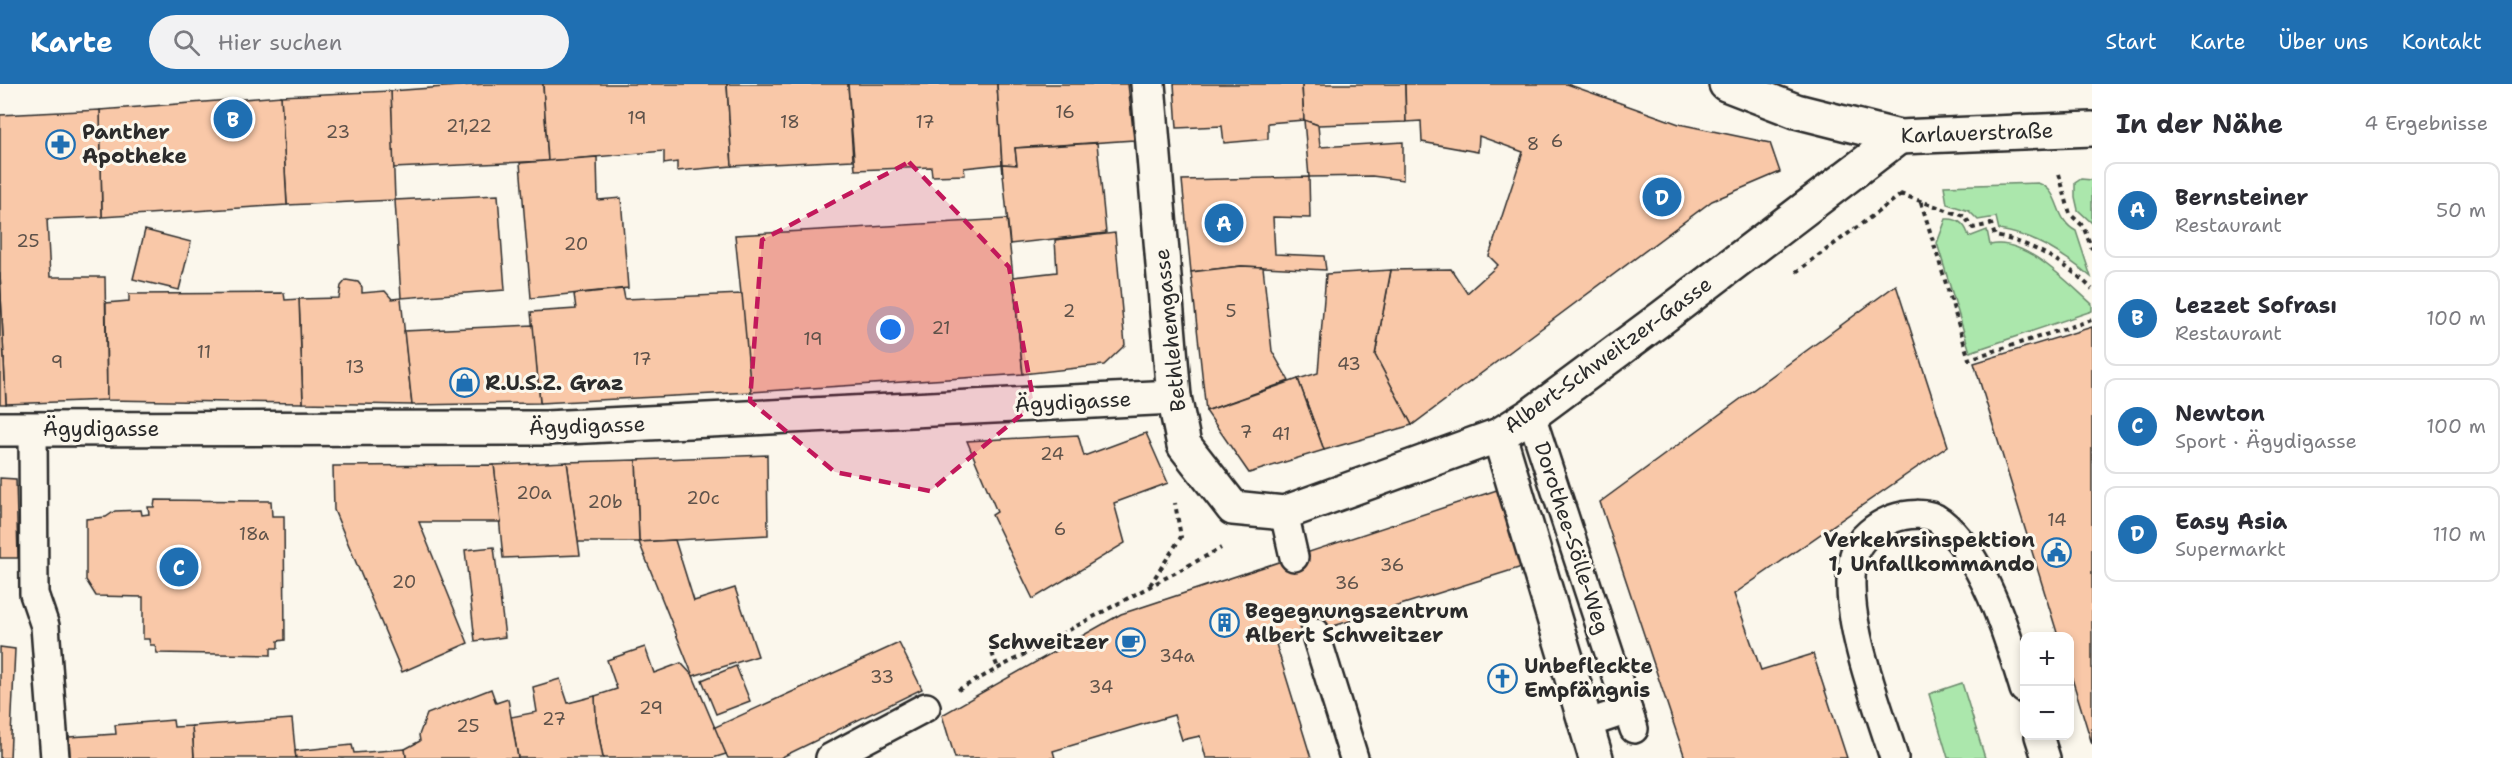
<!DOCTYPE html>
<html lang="de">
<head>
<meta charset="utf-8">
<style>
  :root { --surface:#fff; --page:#f2f2f3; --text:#2b2b33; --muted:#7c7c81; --line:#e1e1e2; --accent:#1f6fb2 }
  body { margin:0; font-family:"Shantell Sans",sans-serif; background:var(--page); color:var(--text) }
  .controls { position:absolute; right:18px; bottom:18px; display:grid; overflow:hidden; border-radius:12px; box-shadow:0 3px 9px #0003 }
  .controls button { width:54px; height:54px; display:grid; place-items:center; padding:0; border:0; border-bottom:2px solid var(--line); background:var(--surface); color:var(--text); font:30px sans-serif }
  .you { position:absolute; left:891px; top:246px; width:21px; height:21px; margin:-15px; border:4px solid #fff; border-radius:50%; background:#1a73e8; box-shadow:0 0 0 9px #1a73e833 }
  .badge { display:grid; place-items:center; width:39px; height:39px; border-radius:50%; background:var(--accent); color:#fff; font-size:20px; font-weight:700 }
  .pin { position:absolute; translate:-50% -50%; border:3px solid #fff; box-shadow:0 2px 6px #0006 }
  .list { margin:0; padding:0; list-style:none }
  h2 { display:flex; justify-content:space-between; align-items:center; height:78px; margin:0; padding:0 24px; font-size:26px }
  h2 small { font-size:20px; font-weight:400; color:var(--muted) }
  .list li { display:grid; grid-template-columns:39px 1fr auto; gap:18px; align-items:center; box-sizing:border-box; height:96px; margin:0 12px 12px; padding:0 12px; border:2px solid var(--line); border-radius:12px }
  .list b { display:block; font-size:22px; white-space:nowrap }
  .list p { margin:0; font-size:20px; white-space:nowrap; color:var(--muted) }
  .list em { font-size:20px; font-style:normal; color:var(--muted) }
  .icon { flex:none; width:33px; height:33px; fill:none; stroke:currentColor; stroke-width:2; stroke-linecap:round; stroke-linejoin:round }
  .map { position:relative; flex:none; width:2092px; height:674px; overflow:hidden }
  header { display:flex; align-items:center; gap:36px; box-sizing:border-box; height:84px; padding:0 30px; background:var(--accent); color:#fff }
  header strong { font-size:28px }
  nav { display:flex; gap:33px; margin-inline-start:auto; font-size:21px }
  .search { width:420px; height:54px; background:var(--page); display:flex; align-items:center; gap:15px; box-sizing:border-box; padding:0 21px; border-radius:33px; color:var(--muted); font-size:22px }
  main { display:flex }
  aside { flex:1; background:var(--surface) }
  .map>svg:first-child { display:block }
  .green { fill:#abe7ac; stroke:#6b896c; stroke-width:1.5 }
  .building { fill:#f9c8a8; stroke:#2b2b2b; stroke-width:1.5 }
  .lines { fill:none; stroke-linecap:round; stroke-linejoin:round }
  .service-casing { stroke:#2b2b2b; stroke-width:32 }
  .minor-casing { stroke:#2b2b2b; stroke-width:38 }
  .secondary-casing { stroke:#2b2b2b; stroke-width:38 }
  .path { stroke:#2b2b2b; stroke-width:4; stroke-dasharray:4.5 4.5; stroke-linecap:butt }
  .service { stroke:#fbf7ec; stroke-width:27 }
  .minor { stroke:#fbf7ec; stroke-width:33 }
  .secondary { stroke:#fbf7ec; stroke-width:33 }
  .marked { fill:#c2185b; fill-opacity:0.2; stroke:#c2185b; stroke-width:4.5; stroke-dasharray:12 8; stroke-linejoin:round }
  .labels { text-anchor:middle; stroke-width:6; stroke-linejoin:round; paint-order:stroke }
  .number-label { font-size:18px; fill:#5e524a }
  .poi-label { font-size:21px; font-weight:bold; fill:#2b2b2b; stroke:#fbf7ec; text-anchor:start }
  .street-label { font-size:21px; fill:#2b2b2b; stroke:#fbf7ec }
</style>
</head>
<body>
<header>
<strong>Karte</strong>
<div class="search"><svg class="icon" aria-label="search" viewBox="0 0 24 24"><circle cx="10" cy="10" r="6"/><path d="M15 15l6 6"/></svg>Hier suchen</div>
<nav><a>Start</a><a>Karte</a><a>Über uns</a><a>Kontakt</a></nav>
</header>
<main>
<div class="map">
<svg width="2092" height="674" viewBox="0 0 2092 674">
  <rect width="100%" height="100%" fill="#fbf7ec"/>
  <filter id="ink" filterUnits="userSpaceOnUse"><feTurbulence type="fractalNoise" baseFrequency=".0167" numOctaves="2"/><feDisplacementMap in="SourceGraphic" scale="12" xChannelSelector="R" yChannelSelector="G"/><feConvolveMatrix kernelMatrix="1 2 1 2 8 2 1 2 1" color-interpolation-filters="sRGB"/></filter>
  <g filter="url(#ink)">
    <!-- green -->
    <g class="green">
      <path d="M2081 95 2092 96V139L2078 126 2075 113V99Z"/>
      <path d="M2038 99C2062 107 2053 135 2076 147L2091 193C2065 171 2034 151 1999 146L1996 133 1978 136 1969 127 1947 120 1944 102Z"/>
      <path d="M1946 135C1959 134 1966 141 1969 153L1987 146 1990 161C2024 152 2068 199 2092 220V227L1970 268 1937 159Z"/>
      <path d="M1962 599 1985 674H1948L1929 610Z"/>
    </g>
    <!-- building -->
    <g class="building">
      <path d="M485 0H543L548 77 393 84 391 7Z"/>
      <path d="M543 0H727L732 82 677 87V78L664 80V67L548 77Z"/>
      <path d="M727 0H848L853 76 732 82Z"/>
      <path d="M848 0H997L1002 80 964 84 965 91 932 92 931 83 855 86Z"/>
      <path d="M997 0H1128L1134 56 1015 64 1017 81 1002 80Z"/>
      <path d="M1174 0H1302L1304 36 1268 39V55L1224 59 1222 42 1177 44Z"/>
      <path d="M1302 0H1405L1406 38 1318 41 1304 36Z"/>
      <path d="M1405 0H1567L1679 40 1770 59 1780 88 1712 117 1412 341 1375 271 1391 186 1451 185 1467 209 1498 181 1489 172 1523 68 1479 52 1478 68 1422 58 1421 37 1406 38Z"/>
      <path d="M391 7 395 116 287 121 281 12Z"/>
      <path d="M281 12 287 121 102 133 100 26Z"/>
      <path d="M100 26 102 133 47 135 50 193H105L107 316 6 320 0 189V31Z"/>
      <path d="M1304 36 1318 41 1320 63 1403 58V96L1372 92 1309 93Z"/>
      <path d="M1097 59 1106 149 1010 160 1002 80 1017 81 1015 64Z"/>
      <path d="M597 73 598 116 621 114 628 204 531 214 520 79Z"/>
      <path d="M1309 93 1310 134 1273 133 1275 170 1324 172 1326 186 1241 182 1191 188 1182 96Z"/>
      <path d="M498 111 505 206 401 214 395 116Z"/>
      <path d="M1007 135 1023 290 751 308 735 151Z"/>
      <path d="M145 146 191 158 179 206 133 195Z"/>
      <path d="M1115 149 1125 261 1104 281 1023 290 1013 193 1057 188 1055 156Z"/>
      <path d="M1241 182 1263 183 1272 267 1289 297 1206 327 1191 188Z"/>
      <path d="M1391 186 1375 271 1412 341 1324 366 1298 295 1318 289 1326 190Z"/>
      <path d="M0 189 6 320H0Z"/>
      <path d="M346 196 358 198 362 203V209L385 207 392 215 401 214 412 321 303 319 299 215 339 214 341 202Z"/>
      <path d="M1896 201 1948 362 1734 510 1761 586 1813 570 1847 674H1685L1600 418Z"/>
      <path d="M623 205 625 215 742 210 751 308 540 319 531 228 576 225 574 210Z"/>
      <path d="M284 209 285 216 299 215 303 319 107 316 106 219 129 217V210Z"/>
      <path d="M533 241 540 319 412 321 404 247Z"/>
      <path d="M2092 243V660L2070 588V552H2058L1974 279Z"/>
      <path d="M1298 295 1324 366 1249 389 1206 327Z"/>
      <path d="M1146 349 1168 399 1114 419 1125 459 1033 515 992 431 997 428 967 357 1078 351 1084 372Z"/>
      <path d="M767 371 768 451 639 458 636 376Z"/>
      <path d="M636 376 639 458H578L567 378Z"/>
      <path d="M567 378 580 471 503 474 494 381Z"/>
      <path d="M494 381 501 438H419L468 559 402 588 334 426 333 382Z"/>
      <path d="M0 394 16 395 18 474H0Z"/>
      <path d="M1500 405 1525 482 1276 560 1311 674H1206L1200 652 1182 656 1174 631 1053 667 1055 674H955L942 631 1121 530Z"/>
      <path d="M155 416 271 417 272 432H284L285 556 278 557V564H271V571L157 569 155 561H150L149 555H143V513L96 512 86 496V435L106 433 115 427 141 426 142 431 149 430 148 423H154Z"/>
      <path d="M675 456 694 517 735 504 758 572 693 592 639 458Z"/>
      <path d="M494 463 505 553 475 557 465 466Z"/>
      <path d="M899 559 922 605 780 674H728L713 644Z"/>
      <path d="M0 563 15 565 10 674H0Z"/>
      <path d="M645 563 654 589 681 579 693 592 726 670 713 674H603L596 636 595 612 617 605 607 576Z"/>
      <path d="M736 582 750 617 716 630 702 596Z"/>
      <path d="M560 595 568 619 595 612 596 636 603 674H518L511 633 537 628 533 603Z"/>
      <path d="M491 605 496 619 508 615 518 674H406L405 665 420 657 419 651 427 630Z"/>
      <path d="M292 635 296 674H194L192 642Z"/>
      <path d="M173 636 174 643 192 642 194 674H70L69 653 116 650 115 641Z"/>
      <path d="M352 661 354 669 405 665 406 674H296L295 667Z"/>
    </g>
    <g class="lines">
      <defs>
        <g id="service">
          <path d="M1531 331 1634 645"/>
          <path d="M33 346 34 510 45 542 55 674"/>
          <path d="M1284 429 1294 473"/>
          <path d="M1315 548 1354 674"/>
          <path d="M1586 640 1628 626"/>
          <path d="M2039 652 2046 674"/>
          <path d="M830 674 926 623"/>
          <path d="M1894 674C1877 617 1840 530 1854 471 1858 454 1878 441 1892 435 1905 430 1928 427 1940 437 1984 471 2008 553 2024 605"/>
        </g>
        <g id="minor">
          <path d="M1148 0 1174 313 1184 361 1233 424 1284 429 1499 351 1531 331 1663 233 1899 53"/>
          <path d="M0 345 546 344 1174 313"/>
          <path d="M1499 351 1596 674"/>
        </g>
        <path id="secondary" d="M1726 0 1796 27 1899 53 2092 45"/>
      </defs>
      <!-- service casing -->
      <use href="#service" class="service-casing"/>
      <!-- minor casing -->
      <use href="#minor" class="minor-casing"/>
      <!-- secondary casing -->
      <use href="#secondary" class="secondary-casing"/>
      <!-- path -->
      <g class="path">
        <path d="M2059 90 2070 130 2083 142 2092 165"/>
        <path d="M1900 110 1964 132 1973 144 1991 140 1995 152C2032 159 2065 178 2092 205"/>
        <path d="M1921 118 1969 275 2092 236"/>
        <path d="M1796 188 1902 110"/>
        <path d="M1150 501 1181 453 1175 419"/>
        <path d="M992 569 998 584"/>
        <path d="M958 606 1221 464"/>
      </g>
      <!-- service -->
      <use href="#service" class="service"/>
      <!-- minor -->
      <use href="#minor" class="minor"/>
      <!-- secondary -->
      <use href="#secondary" class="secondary"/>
    </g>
  </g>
  <!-- marked area -->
  <path class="marked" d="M909 78 1009 183 1034 320 930 407 835 388 750 317 762 156Z"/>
  <!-- icons -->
  <defs>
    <symbol id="pharmacy-ring" viewBox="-11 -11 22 22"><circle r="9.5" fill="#fbf7ec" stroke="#1f6fb2" stroke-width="1.5"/><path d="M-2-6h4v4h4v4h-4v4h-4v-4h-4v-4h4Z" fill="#1f6fb2"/></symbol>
    <symbol id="shop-ring" viewBox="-11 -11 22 22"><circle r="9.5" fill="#fbf7ec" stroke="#1f6fb2" stroke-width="1.5"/><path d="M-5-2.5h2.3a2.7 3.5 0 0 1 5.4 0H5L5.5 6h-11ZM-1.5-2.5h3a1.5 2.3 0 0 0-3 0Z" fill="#1f6fb2"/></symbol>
    <symbol id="civic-ring" viewBox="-11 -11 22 22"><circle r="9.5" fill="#fbf7ec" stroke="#1f6fb2" stroke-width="1.5"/><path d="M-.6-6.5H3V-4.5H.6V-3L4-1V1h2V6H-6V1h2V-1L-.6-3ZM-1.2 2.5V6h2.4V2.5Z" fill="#1f6fb2"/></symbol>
    <symbol id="building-ring" viewBox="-11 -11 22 22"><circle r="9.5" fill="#fbf7ec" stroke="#1f6fb2" stroke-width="1.5"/><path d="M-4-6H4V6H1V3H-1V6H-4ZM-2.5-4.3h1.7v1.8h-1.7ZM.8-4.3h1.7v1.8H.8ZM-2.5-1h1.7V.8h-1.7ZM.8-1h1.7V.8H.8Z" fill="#1f6fb2"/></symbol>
    <symbol id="cafe-ring" viewBox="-11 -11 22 22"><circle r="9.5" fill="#fbf7ec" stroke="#1f6fb2" stroke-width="1.5"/><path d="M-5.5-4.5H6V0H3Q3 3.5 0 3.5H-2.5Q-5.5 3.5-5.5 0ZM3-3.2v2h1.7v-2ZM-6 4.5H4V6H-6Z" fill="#1f6fb2"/></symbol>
    <symbol id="church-ring" viewBox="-11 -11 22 22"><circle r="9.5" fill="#fbf7ec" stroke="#1f6fb2" stroke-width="1.5"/><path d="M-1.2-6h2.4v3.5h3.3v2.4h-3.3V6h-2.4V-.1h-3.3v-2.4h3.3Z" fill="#1f6fb2"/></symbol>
  </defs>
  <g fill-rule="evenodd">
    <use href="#pharmacy-ring" x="44" y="44" width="33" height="33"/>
    <use href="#shop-ring" x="448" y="282" width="33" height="33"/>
    <use href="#civic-ring" x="2040" y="452" width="33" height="33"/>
    <use href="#building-ring" x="1208" y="522" width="33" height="33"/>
    <use href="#cafe-ring" x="1114" y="542" width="33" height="33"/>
    <use href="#church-ring" x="1486" y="578" width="33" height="33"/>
  </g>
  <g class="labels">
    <!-- number labels -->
    <g class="number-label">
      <text x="1065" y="34">16</text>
      <text x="637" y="40">19</text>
      <text x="790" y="44">18</text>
      <text x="925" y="44">17</text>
      <text x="469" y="48">21,22</text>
      <text x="338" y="54">23</text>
      <text x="1557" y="63">6</text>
      <text x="1533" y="66">8</text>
      <text x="28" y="163">25</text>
      <text x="576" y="166">20</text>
      <text x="1069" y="233">2</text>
      <text x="1231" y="233">5</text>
      <text x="941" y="250">21</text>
      <text x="813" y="261">19</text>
      <text x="204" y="274">11</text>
      <text x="642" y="281">17</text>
      <text x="57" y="284">9</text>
      <text x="1349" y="286">43</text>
      <text x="355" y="289">13</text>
      <text x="1246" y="354">7</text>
      <text x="1281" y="356">41</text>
      <text x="1052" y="376">24</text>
      <text x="534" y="415">20a</text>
      <text x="703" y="420">20c</text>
      <text x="605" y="424">20b</text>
      <text x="2057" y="442">14</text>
      <text x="1060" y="451">6</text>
      <text x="254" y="456">18a</text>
      <text x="1392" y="487">36</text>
      <text x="404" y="504">20</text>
      <text x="1347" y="505">36</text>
      <text x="1177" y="578">34a</text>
      <text x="882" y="599">33</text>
      <text x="1101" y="609">34</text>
      <text x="651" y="630">29</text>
      <text x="554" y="641">27</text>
      <text x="468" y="648">25</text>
    </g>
    <!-- poi labels -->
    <g class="poi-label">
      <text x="82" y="55">Panther<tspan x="82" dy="24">Apotheke</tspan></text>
      <text x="485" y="306">R.U.S.Z. Graz</text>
      <text x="2035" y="463" text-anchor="end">Verkehrsinspektion<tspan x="2035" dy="24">1, Unfallkommando</tspan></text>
      <text x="1245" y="534">Begegnungszentrum<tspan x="1245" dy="24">Albert Schweitzer</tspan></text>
      <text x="1109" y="565" text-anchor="end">Schweitzer</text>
      <text x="1524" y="589">Unbefleckte<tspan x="1524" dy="24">Empfängnis</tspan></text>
    </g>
    <!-- street labels -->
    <g class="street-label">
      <text transform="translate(1977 49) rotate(-2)" y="7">Karlauerstraße</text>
      <text transform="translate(1170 246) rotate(-96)" y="7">Bethlehemgasse</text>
      <text transform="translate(1608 271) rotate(-36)" y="7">Albert-Schweitzer-Gasse</text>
      <text transform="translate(1073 318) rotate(-3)" y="7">Ägydigasse</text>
      <text transform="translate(587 342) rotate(-2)" y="7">Ägydigasse</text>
      <text x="101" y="352">Ägydigasse</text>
      <text transform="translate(1572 454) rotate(72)" y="7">Dorothee-Sölle-Weg</text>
    </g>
  </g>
</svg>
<div class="controls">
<button>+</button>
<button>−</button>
</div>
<div class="you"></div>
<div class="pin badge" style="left:1224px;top:139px">A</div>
<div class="pin badge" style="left:233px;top:35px">B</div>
<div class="pin badge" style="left:179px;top:483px">C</div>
<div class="pin badge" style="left:1662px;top:113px">D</div>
</div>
<aside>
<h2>In der Nähe<small>4 Ergebnisse</small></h2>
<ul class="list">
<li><span class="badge">A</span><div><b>Bernsteiner</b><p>Restaurant</p></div><em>50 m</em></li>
<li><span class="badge">B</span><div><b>Lezzet Sofrası</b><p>Restaurant</p></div><em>100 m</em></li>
<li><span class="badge">C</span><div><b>Newton</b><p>Sport · Ägydigasse</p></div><em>100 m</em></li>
<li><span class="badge">D</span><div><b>Easy Asia</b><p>Supermarkt</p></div><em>110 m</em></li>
</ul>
</aside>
</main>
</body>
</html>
